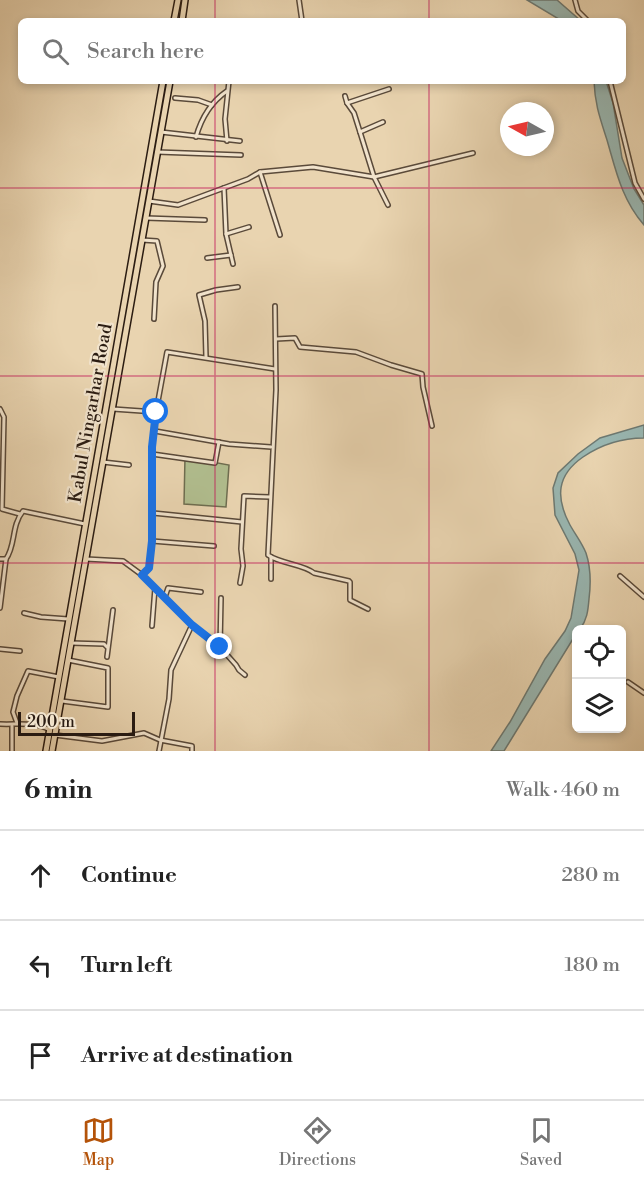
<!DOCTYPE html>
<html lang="en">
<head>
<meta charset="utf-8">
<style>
  :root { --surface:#fff; --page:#f6f6f6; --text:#222; --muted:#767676; --line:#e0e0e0; --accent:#b45309 }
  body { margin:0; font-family:"Libre Bodoni",serif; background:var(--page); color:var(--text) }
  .controls { position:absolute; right:18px; bottom:18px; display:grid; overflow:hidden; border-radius:9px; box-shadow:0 3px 9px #0003 }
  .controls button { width:54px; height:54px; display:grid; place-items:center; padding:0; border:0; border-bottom:2px solid var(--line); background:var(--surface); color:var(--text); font:30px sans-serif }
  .compass { position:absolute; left:500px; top:102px; width:54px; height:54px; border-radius:50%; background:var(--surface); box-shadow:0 3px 9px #0003; rotate:278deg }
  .scale { position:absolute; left:18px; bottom:15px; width:117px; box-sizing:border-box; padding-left:6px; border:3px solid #2b1c12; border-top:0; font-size:16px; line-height:21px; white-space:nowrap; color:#2b1c12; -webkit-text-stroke:4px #f1e3cc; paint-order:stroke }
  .stop { position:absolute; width:18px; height:18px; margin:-14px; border:4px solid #1a73e8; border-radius:50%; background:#fff }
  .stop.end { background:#1a73e8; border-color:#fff; box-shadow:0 2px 6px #0008 }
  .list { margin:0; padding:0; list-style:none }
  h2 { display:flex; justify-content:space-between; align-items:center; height:78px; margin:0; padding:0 24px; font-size:26px }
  h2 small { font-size:20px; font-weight:400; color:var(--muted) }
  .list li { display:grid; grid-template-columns:39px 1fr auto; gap:18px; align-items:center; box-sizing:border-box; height:90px; padding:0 24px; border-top:2px solid var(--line) }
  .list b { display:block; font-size:22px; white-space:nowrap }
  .list em { font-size:20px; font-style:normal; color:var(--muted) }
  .icon { flex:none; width:33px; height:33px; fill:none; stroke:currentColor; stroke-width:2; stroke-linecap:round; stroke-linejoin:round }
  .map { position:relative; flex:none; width:644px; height:751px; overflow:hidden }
  .search { position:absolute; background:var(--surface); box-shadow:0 3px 9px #0003; left:18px; right:18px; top:18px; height:66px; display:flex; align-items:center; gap:15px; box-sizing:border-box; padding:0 21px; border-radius:9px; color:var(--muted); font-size:22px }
  .sheet { height:348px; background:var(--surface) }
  nav { display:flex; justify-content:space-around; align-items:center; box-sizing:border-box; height:84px; border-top:2px solid var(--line); background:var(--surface); font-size:16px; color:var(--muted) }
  nav a { display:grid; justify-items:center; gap:3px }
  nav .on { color:var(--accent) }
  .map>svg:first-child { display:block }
  .green { fill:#b1be8f; stroke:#6e6d50; stroke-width:1.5 }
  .water { fill:#99b7b2; stroke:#6d7972; stroke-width:1.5 }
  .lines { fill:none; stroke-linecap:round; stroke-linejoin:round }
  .street-casing { stroke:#5a4a3a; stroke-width:6 }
  .highway-casing { stroke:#2b1c12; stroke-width:8 }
  .street { stroke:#f1e3cc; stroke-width:3 }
  .highway { stroke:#e9d4b0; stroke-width:5 }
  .route { stroke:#1a73e8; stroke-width:8 }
  .grid { fill:none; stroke:#c2185b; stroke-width:1.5; stroke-opacity:0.55 }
  .labels { text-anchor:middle; stroke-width:4.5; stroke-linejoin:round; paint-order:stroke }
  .street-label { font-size:18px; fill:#2b1c12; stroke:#f1e3cc }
</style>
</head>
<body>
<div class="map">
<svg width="644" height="751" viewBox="0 0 644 751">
  <rect width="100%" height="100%" fill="#e9d4b0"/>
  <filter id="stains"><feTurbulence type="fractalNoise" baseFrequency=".00333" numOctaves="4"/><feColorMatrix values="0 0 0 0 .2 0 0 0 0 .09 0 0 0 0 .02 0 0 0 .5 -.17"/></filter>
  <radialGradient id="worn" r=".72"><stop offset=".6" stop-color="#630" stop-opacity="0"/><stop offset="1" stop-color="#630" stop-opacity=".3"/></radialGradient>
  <!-- green -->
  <path class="green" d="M185 457 229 465 226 507 184 504Z"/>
  <!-- water -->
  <g class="water">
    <path d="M527 0H557L581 21H562Z"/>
    <path d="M594 81H606L613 103 622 158 634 189 644 205V225C622 200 616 171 607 140 600 118 595 105 594 81Z"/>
    <path d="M644 425V438C621 438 602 444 583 457 557 475 555 497 570 525 575 534 582 543 586 553 591 568 591 583 589 599 588 611 587 620 580 629L576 630V634L504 751H491L510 722 545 659 565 631 571 618 579 570 575 554 555 515 553 488 558 473 578 454 600 438Z"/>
  </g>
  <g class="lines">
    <defs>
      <g id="street">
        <path d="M299 0 302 21"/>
        <path d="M575 0 578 11 588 21"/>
        <path d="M610 81 635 183 644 199"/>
        <path d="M345 96 347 103 354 113 360 132"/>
        <path d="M175 98 198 100 212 105"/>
        <path d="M347 103 389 89"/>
        <path d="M383 122 360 132 374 177 388 205"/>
        <path d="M161 132 240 141"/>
        <path d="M196 137C201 119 211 102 227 91"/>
        <path d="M227 141 225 119 229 81"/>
        <path d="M157 152 241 155"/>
        <path d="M260 172 280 235"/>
        <path d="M224 188 226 234 233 264"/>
        <path d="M149 201 178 205 248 179 260 172 313 167 374 177 473 153"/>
        <path d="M146 218 205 220"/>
        <path d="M226 234 249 227"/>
        <path d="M142 240 157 241 163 266 156 282 154 319"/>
        <path d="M207 258 231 255"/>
        <path d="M275 306 276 390 268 555C281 564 303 564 314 573L349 581 350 582V600L368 609"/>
        <path d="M276 339 295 338 300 347 356 352 391 365 422 374 423 387 432 426"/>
        <path d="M206 357 205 321 199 295 216 290 238 287"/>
        <path d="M0 409 4 417 2 509 20 514"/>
        <path d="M113 409 156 412"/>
        <path d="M155 431 229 444 271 447"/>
        <path d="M152 454 215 463 219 442"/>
        <path d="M103 462 129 465"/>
        <path d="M153 513 242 522"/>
        <path d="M152 541 214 546"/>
        <path d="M271 557V579"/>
        <path d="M0 559H6C16 545 11 526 23 511L85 524"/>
        <path d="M86 559 123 561 142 575 192 625 220 647 236 665 239 670 245 675"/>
        <path d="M142 575 149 568 151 553 152 447 156 412 167 352 275 369"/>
        <path d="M620 576 644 597"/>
        <path d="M240 583 243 566 241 549 244 496 270 497"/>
        <path d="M165 597 168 588 201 592"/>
        <path d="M0 608 6 559"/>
        <path d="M24 613 41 617 68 619"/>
        <path d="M152 626 155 588"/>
        <path d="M71 643 104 644 107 647"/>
        <path d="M220 647 221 598"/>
        <path d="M0 649 20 651"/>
        <path d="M107 657 113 610"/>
        <path d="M628 682 644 693"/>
        <path d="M62 701 108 707V668L68 660"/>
        <path d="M17 723 13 712 17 696 28 671 59 677"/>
        <path d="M0 724C16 725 35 721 50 730"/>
        <path d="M55 735 102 741 144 733 160 740 192 746V751"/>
        <path d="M12 751V726"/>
        <path d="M159 751 169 699 171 670 192 625"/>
      </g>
      <g id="highway">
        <path d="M174 21 178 0"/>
        <path d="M182 21 185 0"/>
        <path d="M46 751 163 81"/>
        <path d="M52 751 170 81"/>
      </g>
    </defs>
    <!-- street casing -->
    <use href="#street" class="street-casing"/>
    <!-- highway casing -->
    <use href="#highway" class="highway-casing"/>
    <!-- street -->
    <use href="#street" class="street"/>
    <!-- highway -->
    <use href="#highway" class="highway"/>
  </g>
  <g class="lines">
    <!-- route -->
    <path class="route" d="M156 412 152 447V541L149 568 142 575 192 625 220 647"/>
  </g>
  <!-- grid -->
  <path class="grid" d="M215 0V21M429 0V21M215 81V751M429 81V751M0 188H644M0 376H644M0 563H644"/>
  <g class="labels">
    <!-- street labels -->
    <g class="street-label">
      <text transform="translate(90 413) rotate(-80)" y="6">Kabul Ningarhar Road</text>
    </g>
  </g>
  <rect width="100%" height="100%" filter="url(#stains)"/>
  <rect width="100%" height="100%" fill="url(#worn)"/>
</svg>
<div class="controls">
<button><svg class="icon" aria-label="locate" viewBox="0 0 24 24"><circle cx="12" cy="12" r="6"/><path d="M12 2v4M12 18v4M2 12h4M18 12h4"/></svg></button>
<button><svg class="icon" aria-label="layers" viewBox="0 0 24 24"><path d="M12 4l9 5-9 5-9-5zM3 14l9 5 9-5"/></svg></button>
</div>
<svg class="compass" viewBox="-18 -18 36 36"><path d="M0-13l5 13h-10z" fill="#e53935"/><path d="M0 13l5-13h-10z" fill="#767676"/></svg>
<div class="scale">200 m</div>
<div class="stop" style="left:156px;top:412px"></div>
<div class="stop end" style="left:220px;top:647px"></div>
<div class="search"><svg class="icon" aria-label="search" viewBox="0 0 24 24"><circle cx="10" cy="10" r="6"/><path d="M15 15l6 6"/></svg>Search here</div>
</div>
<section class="sheet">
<h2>6 min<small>Walk · 460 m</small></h2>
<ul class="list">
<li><svg class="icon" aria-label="ahead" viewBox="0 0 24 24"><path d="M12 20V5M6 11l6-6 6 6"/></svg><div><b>Continue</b></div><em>280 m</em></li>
<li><svg class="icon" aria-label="left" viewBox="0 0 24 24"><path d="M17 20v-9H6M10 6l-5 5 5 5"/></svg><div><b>Turn left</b></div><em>180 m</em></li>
<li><svg class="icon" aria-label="arrive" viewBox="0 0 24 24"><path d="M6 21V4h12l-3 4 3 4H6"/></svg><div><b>Arrive at destination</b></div></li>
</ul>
</section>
<nav>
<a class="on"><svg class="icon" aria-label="map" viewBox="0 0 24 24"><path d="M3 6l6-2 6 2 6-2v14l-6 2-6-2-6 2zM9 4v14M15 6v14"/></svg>Map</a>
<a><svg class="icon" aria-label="directions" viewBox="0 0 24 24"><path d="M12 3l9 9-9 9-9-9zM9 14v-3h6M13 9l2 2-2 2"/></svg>Directions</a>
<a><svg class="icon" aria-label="saved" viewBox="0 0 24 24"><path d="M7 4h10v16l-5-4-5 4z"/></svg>Saved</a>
</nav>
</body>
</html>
